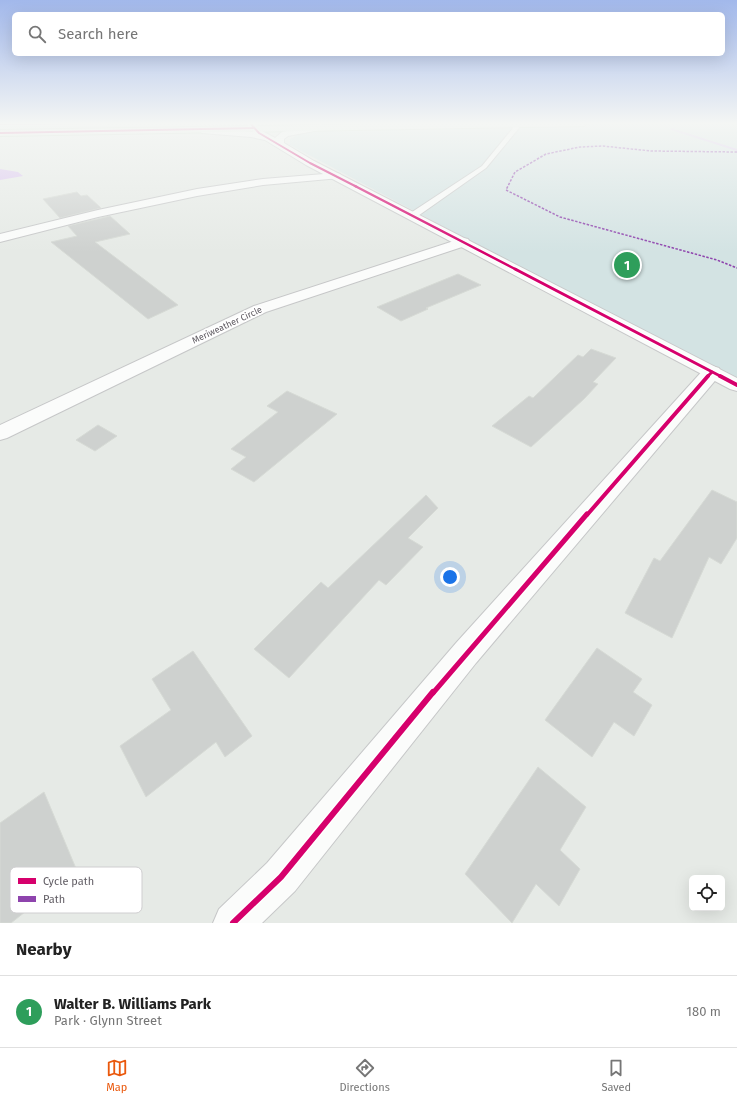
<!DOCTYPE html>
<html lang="en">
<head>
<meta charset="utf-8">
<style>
  :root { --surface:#fff; --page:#f2f2f2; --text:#222; --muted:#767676; --line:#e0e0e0; --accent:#ea580c }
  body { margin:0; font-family:"Fira Sans",sans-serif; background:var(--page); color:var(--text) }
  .controls { position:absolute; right:12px; bottom:12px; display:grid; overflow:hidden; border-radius:6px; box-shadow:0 4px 16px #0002 }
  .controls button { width:36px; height:36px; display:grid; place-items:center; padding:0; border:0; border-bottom:1px solid var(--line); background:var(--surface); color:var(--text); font:20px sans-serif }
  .you { position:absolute; left:450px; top:577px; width:14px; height:14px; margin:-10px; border:3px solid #fff; border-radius:50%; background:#1a73e8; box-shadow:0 0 0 6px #1a73e833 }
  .badge { display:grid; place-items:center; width:26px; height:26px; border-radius:50%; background:var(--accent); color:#fff; font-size:13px; font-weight:700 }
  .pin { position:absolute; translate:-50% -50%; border:2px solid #fff; box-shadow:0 1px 4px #0006 }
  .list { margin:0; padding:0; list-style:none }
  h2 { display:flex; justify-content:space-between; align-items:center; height:52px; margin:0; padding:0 16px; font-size:17px }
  h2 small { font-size:13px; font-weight:400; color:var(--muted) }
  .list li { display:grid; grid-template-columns:26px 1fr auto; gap:12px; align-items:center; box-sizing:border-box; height:72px; padding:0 16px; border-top:1px solid var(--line) }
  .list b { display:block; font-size:15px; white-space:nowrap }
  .list p { margin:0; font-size:13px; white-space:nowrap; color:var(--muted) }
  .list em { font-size:13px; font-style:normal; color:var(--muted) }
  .icon { flex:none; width:22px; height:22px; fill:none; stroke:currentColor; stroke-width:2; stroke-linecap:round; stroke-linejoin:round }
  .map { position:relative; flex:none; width:737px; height:923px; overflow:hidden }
  .search { position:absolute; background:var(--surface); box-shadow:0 4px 16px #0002; left:12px; right:12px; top:12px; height:44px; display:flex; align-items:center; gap:10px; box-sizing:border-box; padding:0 14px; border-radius:6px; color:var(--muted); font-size:15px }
  .sheet { height:124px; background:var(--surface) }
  nav { display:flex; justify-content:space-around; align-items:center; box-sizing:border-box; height:56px; border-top:1px solid var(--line); background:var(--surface); font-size:11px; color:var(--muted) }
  nav a { display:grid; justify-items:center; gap:2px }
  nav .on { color:var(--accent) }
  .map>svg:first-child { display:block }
  .green { fill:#d3e3e3 }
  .water { fill:#d9bff0 }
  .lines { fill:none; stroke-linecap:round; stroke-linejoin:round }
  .stream { fill:#d9bff0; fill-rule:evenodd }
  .building { fill:#ced1cf; stroke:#d6dad5 }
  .service-casing { stroke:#c6c7c8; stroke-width:2 }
  .minor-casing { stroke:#c6c7c8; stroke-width:2 }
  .secondary-casing { stroke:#c7c8c9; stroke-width:2 }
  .primary-casing { stroke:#bbcfb7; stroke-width:2 }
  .service { fill:#fbfcfb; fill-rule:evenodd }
  .minor { fill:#fbfcfb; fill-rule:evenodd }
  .secondary { fill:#fbfcfb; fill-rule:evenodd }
  .primary { fill:#e9f1e8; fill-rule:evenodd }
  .quiet { stroke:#8e44ad; stroke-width:1.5; stroke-dasharray:2.5 1.5; stroke-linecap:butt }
  .cycleway-far5-casing { stroke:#fff; stroke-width:3 }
  .cycleway-far4-casing { stroke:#fff; stroke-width:4 }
  .cycleway-far3-casing { stroke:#fff; stroke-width:5 }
  .cycleway-far2-casing { stroke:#fff; stroke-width:6 }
  .cycleway-far1-casing { stroke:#fff; stroke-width:8 }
  .cycleway-casing { stroke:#fff; stroke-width:9 }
  .cycleway-far5 { stroke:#d6006c; stroke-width:2 }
  .cycleway-far4 { stroke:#d6006c; stroke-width:2.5 }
  .cycleway-far3 { stroke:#d6006c; stroke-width:3 }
  .cycleway-far2 { stroke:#d6006c; stroke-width:4 }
  .cycleway-far1 { stroke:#d6006c; stroke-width:5 }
  .cycleway { stroke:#d6006c; stroke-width:6 }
  .labels { text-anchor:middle; stroke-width:3.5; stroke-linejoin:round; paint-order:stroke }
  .far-street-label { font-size:9px; fill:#605c63; stroke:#fff }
  .key { fill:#fff; stroke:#cfced0; stroke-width:1 }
  .key-label { font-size:11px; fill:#605c63 }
</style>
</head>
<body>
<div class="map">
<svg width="737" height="923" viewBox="0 0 737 923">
  <rect width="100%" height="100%" fill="#e6eae6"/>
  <!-- green -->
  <path class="green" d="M633 123H737V382L290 145V139L304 132 315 130Z"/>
  <!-- water -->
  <path class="water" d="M0 169 18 172 23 176 0 180Z"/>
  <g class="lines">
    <!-- stream -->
    <path class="stream" d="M671 128 737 149V151L671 130Z"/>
  </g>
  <!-- building -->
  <g class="building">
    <path d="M77 192 81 196 87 195 101 208 60 218 43 199Z"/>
    <path d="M110 216 130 234 95 242 178 305 148 319 51 242 77 236 68 226Z"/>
    <path d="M458 274 481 285 426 308 428 309 401 321 377 307Z"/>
    <path d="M591 349 616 358 593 382 598 384 584 399 531 447 492 426 529 396 533 398 578 355 583 357Z"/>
    <path d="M287 391 337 414 254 482 231 469 246 457 231 449 278 412 267 406Z"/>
    <path d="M98 425 117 436 95 451 76 440Z"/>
    <path d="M712 490 737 502V538L721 564 709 557 672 638 625 613 654 558 660 561Z"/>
    <path d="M426 495 438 508 408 538 423 547 386 585 379 580 289 678 254 649 321 582 328 588Z"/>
    <path d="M597 648 642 679 633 692 652 705 634 736 614 722 592 757 545 720Z"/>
    <path d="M193 651 252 736 225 757 216 742 146 797 120 746 171 710 152 679Z"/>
    <path d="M538 767 586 807 560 850 580 869 559 906 536 884 512 923 465 874Z"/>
    <path d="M44 792 77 871 11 923H0V823Z"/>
  </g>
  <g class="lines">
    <defs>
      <path id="service" d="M513 123H517L519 128 486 168 415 218H409V214L482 166 513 128Z"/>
      <g id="minor">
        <path d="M336 173 340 174 341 176 340 178 263 185 197 196 98 217 0 242V234L98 210 197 189 263 179Z"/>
        <path d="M463 238 468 239 470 242 468 245 266 312 7 438 0 440V425L254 306Z"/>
        <path d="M712 366 719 368 721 372 719 376 476 663 295 891 262 923H213L219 909 267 863 456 643 705 368Z"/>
      </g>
      <path id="secondary" d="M246 123H255L262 131 275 138 282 132 322 124 325 125 326 127 325 129 288 136 284 139V143L314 161 737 378V391L730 389 306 165 265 140 251 137 202 133 198 130 202 127 253 132Z"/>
      <path id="primary" d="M444 123H588L584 126 0 136V130Z"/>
    </defs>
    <!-- service casing -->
    <use href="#service" class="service-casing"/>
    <!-- minor casing -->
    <use href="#minor" class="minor-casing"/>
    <!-- secondary casing -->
    <use href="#secondary" class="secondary-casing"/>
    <!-- primary casing -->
    <use href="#primary" class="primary-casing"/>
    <!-- service -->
    <use href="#service" class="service"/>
    <!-- minor -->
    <use href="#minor" class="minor"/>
    <!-- secondary -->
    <use href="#secondary" class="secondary"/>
    <!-- primary -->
    <use href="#primary" class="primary"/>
    <!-- quiet -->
    <path class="quiet" d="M737 152 651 151 603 146 580 147 546 154 515 172 506 190 560 217 717 260 737 268"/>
    <defs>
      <g id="cycleway-far5">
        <path d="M250 123 259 133 310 163 357 187"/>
        <path d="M0 124 105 123"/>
        <path d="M0 133 253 128"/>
      </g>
      <path id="cycleway-far4" d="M355 186 517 270"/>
      <g id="cycleway-far3">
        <path d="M515 269 722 377"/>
        <path d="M707 377 712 372"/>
      </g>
      <g id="cycleway-far2">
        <path d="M720 376 737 385"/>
        <path d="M587 515 708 376"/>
      </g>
      <path id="cycleway-far1" d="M433 693 587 514"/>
      <path id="cycleway" d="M233 923 281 877 433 692"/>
    </defs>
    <!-- cycleway-far5 casing -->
    <use href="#cycleway-far5" class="cycleway-far5-casing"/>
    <!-- cycleway-far4 casing -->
    <use href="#cycleway-far4" class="cycleway-far4-casing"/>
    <!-- cycleway-far3 casing -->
    <use href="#cycleway-far3" class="cycleway-far3-casing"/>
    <!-- cycleway-far2 casing -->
    <use href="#cycleway-far2" class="cycleway-far2-casing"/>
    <!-- cycleway-far1 casing -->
    <use href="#cycleway-far1" class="cycleway-far1-casing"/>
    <!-- cycleway casing -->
    <use href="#cycleway" class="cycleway-casing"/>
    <!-- cycleway-far5 -->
    <use href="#cycleway-far5" class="cycleway-far5"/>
    <!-- cycleway-far4 -->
    <use href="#cycleway-far4" class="cycleway-far4"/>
    <!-- cycleway-far3 -->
    <use href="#cycleway-far3" class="cycleway-far3"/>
    <!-- cycleway-far2 -->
    <use href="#cycleway-far2" class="cycleway-far2"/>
    <!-- cycleway-far1 -->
    <use href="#cycleway-far1" class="cycleway-far1"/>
    <!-- cycleway -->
    <use href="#cycleway" class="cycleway"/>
  </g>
  <!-- sky -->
  <linearGradient id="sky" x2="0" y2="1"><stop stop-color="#a2b8eb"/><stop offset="0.49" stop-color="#f4f6f4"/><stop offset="1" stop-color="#f4f6f4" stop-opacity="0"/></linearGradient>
  <rect width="737" height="252" fill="url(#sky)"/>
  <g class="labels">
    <!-- far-street labels -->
    <g class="far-street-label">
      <text transform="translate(227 325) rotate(-25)" y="3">Meriweather Circle</text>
    </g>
  </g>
  <!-- legend -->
  <rect x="10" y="867" width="132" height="46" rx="6" class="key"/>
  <rect x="18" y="878" width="18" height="6" fill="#d6006c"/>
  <rect x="18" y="896" width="18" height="6" fill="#8e44ad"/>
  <g class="key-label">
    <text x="43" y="885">Cycle path</text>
    <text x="43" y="903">Path</text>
  </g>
</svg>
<div class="controls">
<button><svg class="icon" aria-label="locate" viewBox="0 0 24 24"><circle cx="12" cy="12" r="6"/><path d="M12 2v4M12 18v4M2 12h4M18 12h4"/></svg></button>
</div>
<div class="you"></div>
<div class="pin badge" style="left:627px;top:265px;background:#2e9e5b">1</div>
<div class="search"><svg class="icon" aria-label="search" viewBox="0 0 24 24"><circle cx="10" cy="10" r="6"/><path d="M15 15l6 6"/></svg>Search here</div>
</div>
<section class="sheet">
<h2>Nearby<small></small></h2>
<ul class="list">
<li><span class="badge" style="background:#2e9e5b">1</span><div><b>Walter B. Williams Park</b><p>Park · Glynn Street</p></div><em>180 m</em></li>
</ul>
</section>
<nav>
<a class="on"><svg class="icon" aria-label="map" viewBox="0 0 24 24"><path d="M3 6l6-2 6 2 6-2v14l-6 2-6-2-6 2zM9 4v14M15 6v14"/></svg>Map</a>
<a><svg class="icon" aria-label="directions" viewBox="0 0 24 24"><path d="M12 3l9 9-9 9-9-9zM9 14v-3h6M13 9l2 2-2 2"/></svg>Directions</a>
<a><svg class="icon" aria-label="saved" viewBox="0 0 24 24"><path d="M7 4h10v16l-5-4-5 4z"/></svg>Saved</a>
</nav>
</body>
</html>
